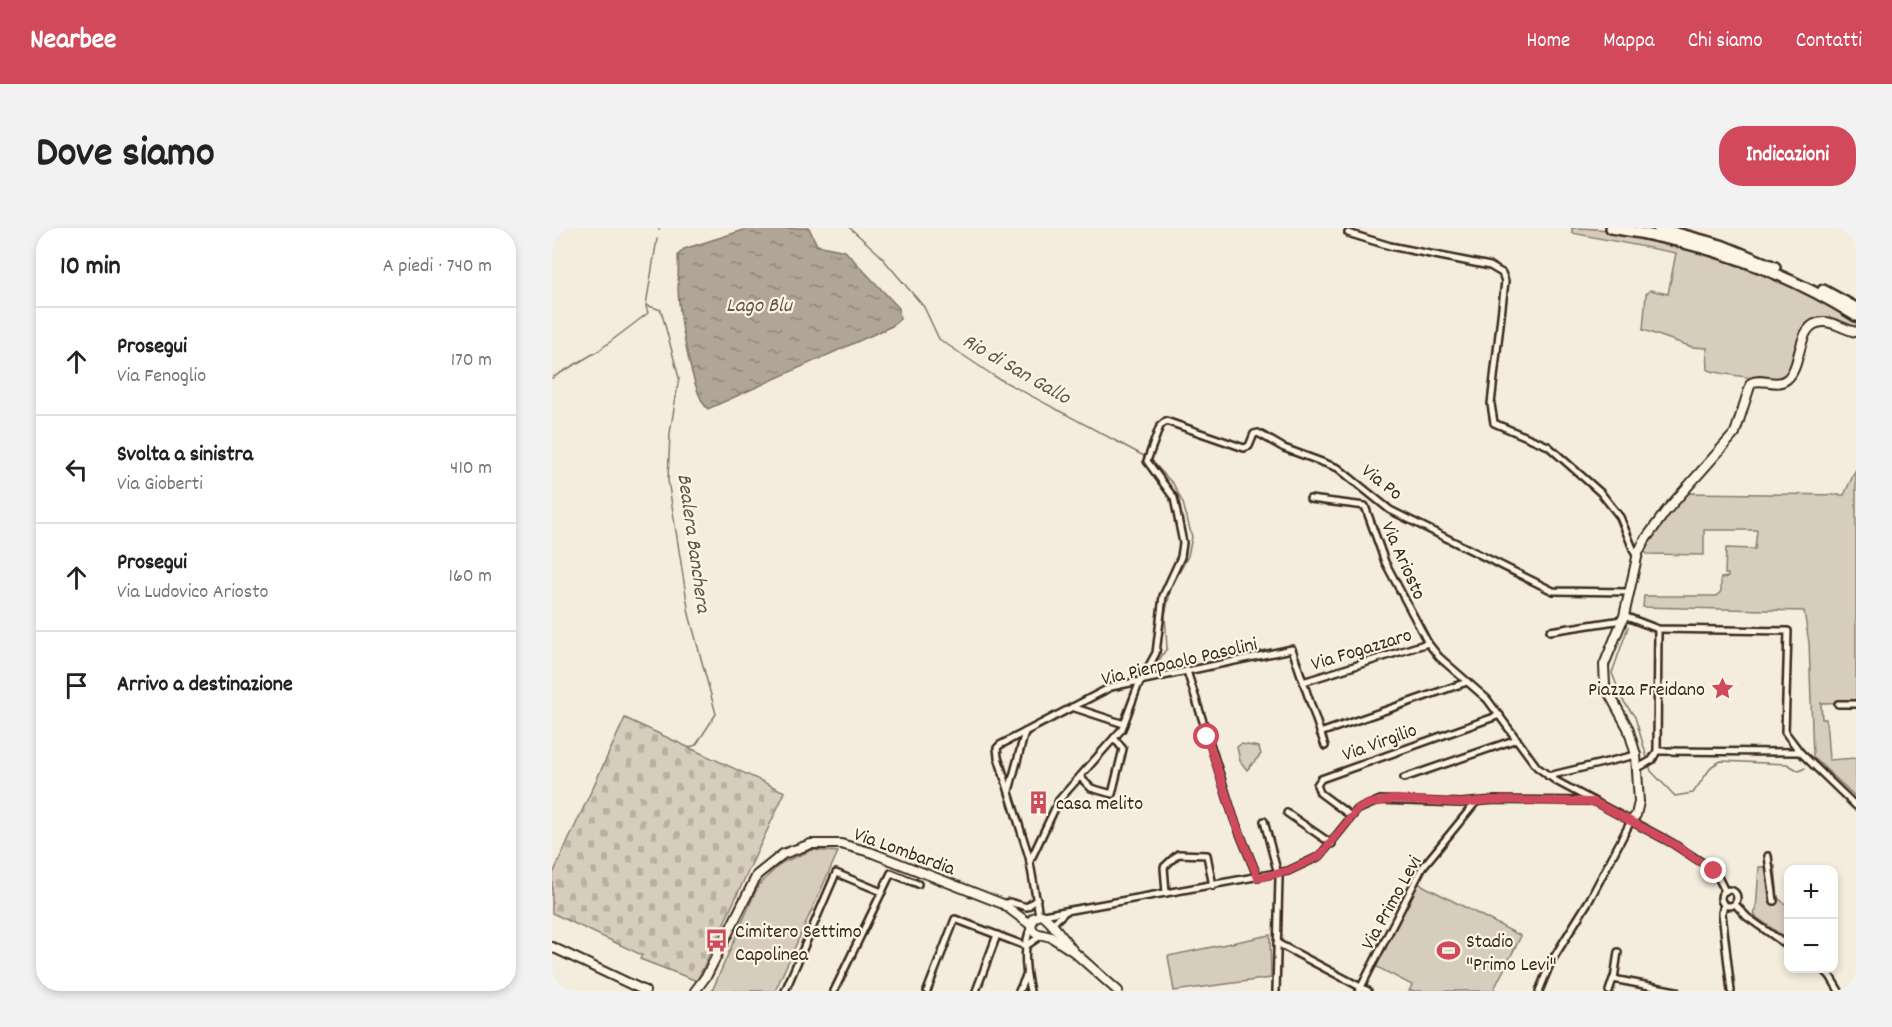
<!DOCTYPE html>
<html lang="it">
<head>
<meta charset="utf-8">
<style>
  :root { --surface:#fff; --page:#f2f2f2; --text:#222; --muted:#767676; --line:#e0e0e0; --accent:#d1495b }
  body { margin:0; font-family:Dekko,sans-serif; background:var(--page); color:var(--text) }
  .controls { position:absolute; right:18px; bottom:18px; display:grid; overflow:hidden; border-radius:12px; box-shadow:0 3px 9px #0003 }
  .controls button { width:54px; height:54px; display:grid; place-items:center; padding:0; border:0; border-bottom:2px solid var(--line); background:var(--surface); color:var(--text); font:30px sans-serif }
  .stop { position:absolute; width:18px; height:18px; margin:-14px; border:4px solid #d1495b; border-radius:50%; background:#fff }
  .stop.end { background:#d1495b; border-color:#fff; box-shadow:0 2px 6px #0008 }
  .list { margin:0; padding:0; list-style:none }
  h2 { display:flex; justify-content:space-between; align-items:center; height:78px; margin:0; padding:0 24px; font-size:26px }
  h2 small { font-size:20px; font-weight:400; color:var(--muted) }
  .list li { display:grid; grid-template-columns:39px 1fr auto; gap:18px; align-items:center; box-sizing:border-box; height:108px; padding:0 24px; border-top:2px solid var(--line) }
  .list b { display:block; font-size:22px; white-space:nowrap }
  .list p { margin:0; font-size:20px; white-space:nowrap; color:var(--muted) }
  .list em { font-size:20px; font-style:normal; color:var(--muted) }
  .icon { flex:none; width:33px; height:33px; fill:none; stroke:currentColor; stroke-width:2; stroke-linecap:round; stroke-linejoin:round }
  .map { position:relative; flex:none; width:1304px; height:763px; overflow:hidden; border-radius:24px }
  header { display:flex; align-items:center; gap:36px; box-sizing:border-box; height:84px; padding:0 30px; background:var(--accent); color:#fff }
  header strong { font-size:28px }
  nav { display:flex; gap:33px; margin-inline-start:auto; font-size:21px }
  .intro { display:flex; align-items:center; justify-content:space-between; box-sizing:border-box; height:144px; padding:0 36px }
  h1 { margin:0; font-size:42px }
  .button { padding:15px 27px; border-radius:24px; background:var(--accent); color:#fff; font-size:21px; font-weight:700 }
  main { display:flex; gap:36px; padding:0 36px }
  aside { flex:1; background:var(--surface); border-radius:24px; box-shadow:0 3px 9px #0003 }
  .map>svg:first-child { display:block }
  .green { fill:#d6cdbd; stroke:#887c6e; stroke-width:1.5 }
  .cemetery { fill:url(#cemetery-stones); stroke:#887c6e; stroke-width:1.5 }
  .water { fill:url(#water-ripples); stroke:#817466; stroke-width:1.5 }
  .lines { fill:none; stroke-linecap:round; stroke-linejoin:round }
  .stream { stroke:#817466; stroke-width:1.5 }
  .street-casing { stroke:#3b2a1e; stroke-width:10 }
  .secondary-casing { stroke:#3b2a1e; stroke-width:12 }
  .highway-casing { stroke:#3b2a1e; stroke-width:14 }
  .street { stroke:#fcf5e5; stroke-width:5 }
  .secondary { stroke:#fcf5e5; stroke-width:8 }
  .highway { stroke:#fcf5e5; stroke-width:9 }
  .route { stroke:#d1495b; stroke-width:8 }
  .labels { text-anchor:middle; stroke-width:4.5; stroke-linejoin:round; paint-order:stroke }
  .street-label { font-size:20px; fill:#3b2a1e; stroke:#fcf5e5 }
  .poi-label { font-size:20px; fill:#3b2a1e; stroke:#fcf5e5; text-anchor:start }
  .water-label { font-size:21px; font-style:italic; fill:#645548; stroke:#fcf5e5 }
</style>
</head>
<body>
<header>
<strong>Nearbee</strong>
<nav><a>Home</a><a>Mappa</a><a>Chi siamo</a><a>Contatti</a></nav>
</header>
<div class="intro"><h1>Dove siamo</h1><a class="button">Indicazioni</a></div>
<main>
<aside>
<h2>10 min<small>A piedi · 740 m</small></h2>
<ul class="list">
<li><svg class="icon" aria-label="ahead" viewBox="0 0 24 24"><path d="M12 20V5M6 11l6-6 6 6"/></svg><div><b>Prosegui</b><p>Via Fenoglio</p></div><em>170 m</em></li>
<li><svg class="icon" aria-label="left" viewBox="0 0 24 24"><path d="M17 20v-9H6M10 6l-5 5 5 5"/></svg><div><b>Svolta a sinistra</b><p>Via Gioberti</p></div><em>410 m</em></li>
<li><svg class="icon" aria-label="ahead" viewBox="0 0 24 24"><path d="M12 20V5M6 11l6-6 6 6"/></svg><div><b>Prosegui</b><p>Via Ludovico Ariosto</p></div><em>160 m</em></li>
<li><svg class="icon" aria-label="arrive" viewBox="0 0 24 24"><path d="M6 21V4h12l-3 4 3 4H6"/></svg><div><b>Arrivo a destinazione</b></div></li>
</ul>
</aside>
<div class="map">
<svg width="1304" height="763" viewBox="0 0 1304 763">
  <defs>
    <pattern id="cemetery-stones" width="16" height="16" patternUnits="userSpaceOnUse" patternTransform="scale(1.5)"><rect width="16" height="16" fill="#d6cdbd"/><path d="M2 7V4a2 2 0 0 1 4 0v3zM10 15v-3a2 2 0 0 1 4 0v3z" fill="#b9b0a2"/></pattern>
    <pattern id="water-ripples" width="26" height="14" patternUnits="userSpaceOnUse" patternTransform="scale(1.5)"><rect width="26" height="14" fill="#b0a596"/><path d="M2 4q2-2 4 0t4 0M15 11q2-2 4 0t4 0" fill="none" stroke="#90877a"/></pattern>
  </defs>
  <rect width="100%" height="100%" fill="#f4eddd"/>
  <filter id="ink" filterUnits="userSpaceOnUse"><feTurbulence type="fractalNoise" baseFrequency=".0167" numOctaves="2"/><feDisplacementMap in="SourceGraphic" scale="12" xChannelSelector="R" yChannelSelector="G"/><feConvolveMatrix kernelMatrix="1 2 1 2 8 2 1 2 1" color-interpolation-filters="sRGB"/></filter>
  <g filter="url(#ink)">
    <!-- green -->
    <g class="green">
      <path d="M1020 0C1110 0 1230 44 1304 93V101C1270 89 1251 85 1241 127 1239 134 1239 143 1232 148 1223 155 1169 146 1156 142L1155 120 1140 119 1091 102 1094 66 1098 62 1116 66 1124 25 1020 5Z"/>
      <path d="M1304 241V474L1269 475 1270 491H1274L1277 532 1304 530V569L1261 529 1257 415 1252 383 1091 379 1092 368H1165L1169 363V350L1176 349V346H1173L1174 320 1203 321 1205 302H1152V327L1095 326 1091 322 1108 295 1133 265 1292 267Z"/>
      <path d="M689 516 707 519 709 526 695 542 688 533 685 519Z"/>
      <path d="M260 622 286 624 223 763H160L206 658 229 635Z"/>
      <path d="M1223 638 1226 670 1236 678V712L1203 688 1202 683H1204L1207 639Z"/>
      <path d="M866 655 969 708 941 763H857L860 757 823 738Z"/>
      <path d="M718 707 719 750 622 763 616 728Z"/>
    </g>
    <!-- cemetery -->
    <path class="cemetery" d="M73 490 233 564 145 753 88 731 90 727 0 685V648Z"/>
    <!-- water -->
    <path class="water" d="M198 0H257L265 17 293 23 347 80 348 91 340 98 156 181C141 169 129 96 127 74 125 59 127 43 126 27L132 21Z"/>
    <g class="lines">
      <!-- stream -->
      <g class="stream">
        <path d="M298 0 326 25 372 79 387 111 442 148 592 228"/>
        <path d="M107 2V0"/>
        <path d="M105 11 94 77 109 82 127 150 118 205 116 252 137 386 164 486 144 517 138 519"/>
        <path d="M0 150 46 123 96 85 94 78"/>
        <path d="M1076 399 1060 445 1070 471 1083 489 1099 543 1123 568 1141 565 1160 538 1169 533 1235 536 1247 543 1253 540"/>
        <path d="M597 447 615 420 613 387 619 360 636 328 640 309 631 275 622 257 600 233"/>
      </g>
      <defs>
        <g id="street">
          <path d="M796 5 838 18 938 38 950 45 953 53 939 176 942 195 996 218 1049 265 1068 289 1084 328"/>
          <path d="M758 271 813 278 833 334 876 415 887 429 935 471 985 539 1004 553 1120 615 1163 643 1173 663"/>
          <path d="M1072 388 1106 401 1236 403 1233 504 1248 524 1304 578"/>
          <path d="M998 403 1070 392"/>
          <path d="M635 443 682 591 706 650"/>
          <path d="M751 454 876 415"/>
          <path d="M1286 476H1304"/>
          <path d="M520 479 572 496"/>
          <path d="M768 505 915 454"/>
          <path d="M1105 523 1248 524"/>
          <path d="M1086 540 1100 532 1105 523 1106 401"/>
          <path d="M996 548 1084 527"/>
          <path d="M528 549 539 560 560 566 571 521 562 510"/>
          <path d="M852 550 965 511"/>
          <path d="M457 563 473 504"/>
          <path d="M735 585 780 616"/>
          <path d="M799 588 768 565 765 557 769 551 948 487"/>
          <path d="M712 593 727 650 724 763"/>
          <path d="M1216 628 1222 673"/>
          <path d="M478 633 507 572 570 501 586 458 604 425 611 368 629 329 631 315 622 270 595 233 608 198 614 193 692 220 697 218 702 206 706 205 732 220 786 240 838 282 1001 363 1077 364"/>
          <circle cx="1177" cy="670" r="8"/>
          <path d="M614 665 612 639 626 626 655 627 661 658"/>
          <path d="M451 676 457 674 475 679 485 671"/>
          <path d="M1172 676 1170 685 1179 763"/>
          <path d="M1183 676 1195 689 1236 718"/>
          <path d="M487 687 477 629 446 529 445 520 448 517 559 459 740 421 773 518"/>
          <path d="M491 687 736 643 768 628 805 582 828 572 909 575 943 572 1037 573"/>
          <path d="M499 697 513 684"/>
          <path d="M725 715 816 763"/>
          <path d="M474 718 490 707"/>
          <path d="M1270 740 1278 748 1287 763"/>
          <path d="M1062 751 1066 724"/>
          <path d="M233 763 284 645 330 664"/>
          <path d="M282 763 339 645 366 656"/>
          <path d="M375 763 403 691 474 718"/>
          <path d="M424 763 445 707"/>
          <path d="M467 763 474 748"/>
          <path d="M478 763C473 742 470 719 479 699"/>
          <path d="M807 763 870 640 924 574"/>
          <path d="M987 763 999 734 1038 671 1079 593"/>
          <path d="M1057 763 1061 751 1124 763"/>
        </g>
        <g id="secondary">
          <path d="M1079 593 1084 587 1087 574 1084 527 1076 500 1053 458 1052 437 1072 388 1086 325 1093 312 1114 283 1183 205 1199 155C1210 149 1224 160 1235 151 1252 137 1243 93 1273 94 1285 95 1293 102 1304 104"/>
          <path d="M0 719 93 763"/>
          <path d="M522 724C515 716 497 689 489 687L481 690 479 699 483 705 499 709 522 724 566 763"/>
          <path d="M143 763 155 747 205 647 231 626 259 616H289L318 624 451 676 479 697"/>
        </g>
        <g id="highway">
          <path d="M1059 0C1145 13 1230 41 1304 88"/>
          <path d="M1106 0 1169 17 1223 39"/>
          <path d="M1271 62 1304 80"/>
        </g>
      </defs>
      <!-- street casing -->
      <use href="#street" class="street-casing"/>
      <!-- secondary casing -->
      <use href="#secondary" class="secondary-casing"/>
      <!-- highway casing -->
      <use href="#highway" class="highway-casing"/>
      <!-- street -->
      <use href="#street" class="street"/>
      <!-- secondary -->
      <use href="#secondary" class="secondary"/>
      <!-- highway -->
      <use href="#highway" class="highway"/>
    </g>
  </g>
  <g class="lines" filter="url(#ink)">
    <!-- route -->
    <path class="route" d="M655 509 682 591 706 650 736 643 768 628 805 582 816 576 842 571 909 575 943 572 1042 574 1120 615 1162 643"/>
  </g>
  <!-- icons -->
  <defs>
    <symbol id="sight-bare" viewBox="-9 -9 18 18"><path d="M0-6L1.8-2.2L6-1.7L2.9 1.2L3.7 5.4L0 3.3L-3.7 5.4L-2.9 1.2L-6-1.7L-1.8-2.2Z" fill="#d1495b" stroke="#fcf5e5" stroke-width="2.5" paint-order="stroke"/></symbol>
    <symbol id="building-bare" viewBox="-9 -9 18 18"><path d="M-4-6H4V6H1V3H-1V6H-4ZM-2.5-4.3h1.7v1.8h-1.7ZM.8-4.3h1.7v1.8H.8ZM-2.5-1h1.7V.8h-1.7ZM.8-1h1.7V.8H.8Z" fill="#d1495b" stroke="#fcf5e5" stroke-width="2.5" paint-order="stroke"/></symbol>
    <symbol id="bus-bare" viewBox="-9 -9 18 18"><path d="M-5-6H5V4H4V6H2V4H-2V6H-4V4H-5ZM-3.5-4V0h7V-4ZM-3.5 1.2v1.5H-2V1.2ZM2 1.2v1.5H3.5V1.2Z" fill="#d1495b" stroke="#fcf5e5" stroke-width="2.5" paint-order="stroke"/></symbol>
    <symbol id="stadium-bare" viewBox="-9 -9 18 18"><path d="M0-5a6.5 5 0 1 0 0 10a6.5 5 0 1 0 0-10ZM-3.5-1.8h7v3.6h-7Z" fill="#d1495b" stroke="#fcf5e5" stroke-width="2.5" paint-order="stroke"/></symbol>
  </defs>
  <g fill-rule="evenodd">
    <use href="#sight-bare" x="1154" y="444" width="33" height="33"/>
    <use href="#building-bare" x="470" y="558" width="33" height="33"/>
    <use href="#bus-bare" x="148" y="696" width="33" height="33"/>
    <use href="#stadium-bare" x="880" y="706" width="33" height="33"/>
  </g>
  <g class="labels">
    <!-- street labels -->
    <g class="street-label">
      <text transform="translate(831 253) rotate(38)" y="7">Via Po</text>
      <text transform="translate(853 332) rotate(66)" y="7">Via Ariosto</text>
      <text transform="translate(809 420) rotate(-17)" y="7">Via Fogazzaro</text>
      <text transform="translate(627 432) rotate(-13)" y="7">Via Pierpaolo Pasolini</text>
      <text transform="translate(827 513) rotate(-20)" y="7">Via Virgilio</text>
      <text transform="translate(353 622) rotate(20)" y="7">Via Lombardia</text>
      <text transform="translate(838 674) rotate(-61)" y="7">Via Primo Levi</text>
    </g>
    <!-- poi labels -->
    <g class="poi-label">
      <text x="1153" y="467" text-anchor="end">Piazza Freidano</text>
      <text x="504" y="581">casa melito</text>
      <text x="183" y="709">Cimitero Settimo<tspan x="183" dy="23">Capolinea</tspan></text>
      <text x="914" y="719">Stadio<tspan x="914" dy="23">"Primo Levi"</tspan></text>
    </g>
    <!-- water labels -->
    <g class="water-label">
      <text x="207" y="83">Lago Blu</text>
      <text transform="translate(465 140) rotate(30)" y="7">Rio di San Gallo</text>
      <text transform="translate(143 315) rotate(82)" y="7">Bealera Banchera</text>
    </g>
  </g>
</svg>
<div class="controls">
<button>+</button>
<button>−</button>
</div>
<div class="stop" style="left:655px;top:509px"></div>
<div class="stop end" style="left:1162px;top:643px"></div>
</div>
</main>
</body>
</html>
